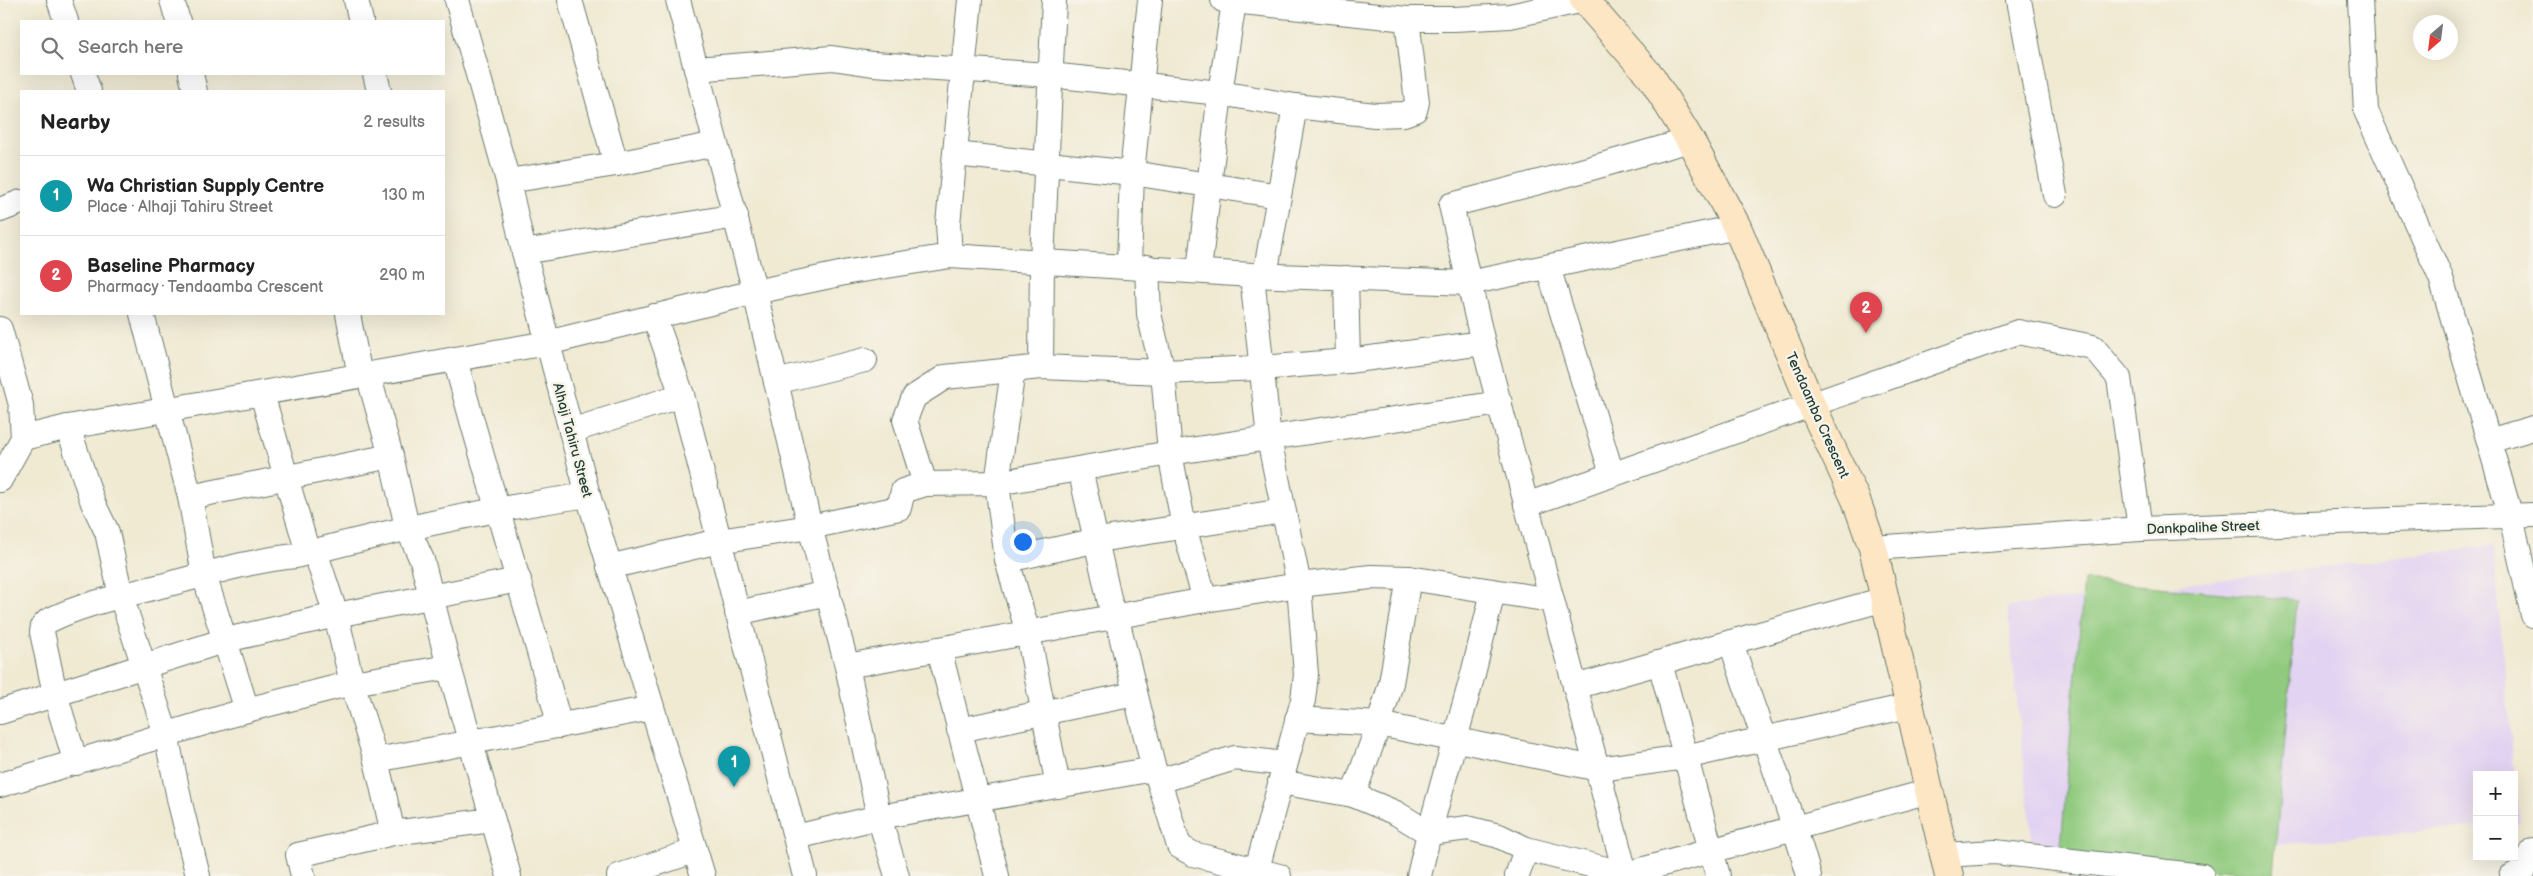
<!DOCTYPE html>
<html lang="en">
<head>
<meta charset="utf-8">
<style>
  :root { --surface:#fff; --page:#f2f2f2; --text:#222; --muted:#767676; --line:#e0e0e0; --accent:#c8321e }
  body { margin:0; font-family:"Balsamiq Sans",sans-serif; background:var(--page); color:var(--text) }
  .controls { position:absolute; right:15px; bottom:15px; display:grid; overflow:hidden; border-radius:0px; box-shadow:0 5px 20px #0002 }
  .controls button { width:45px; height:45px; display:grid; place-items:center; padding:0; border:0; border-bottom:1px solid var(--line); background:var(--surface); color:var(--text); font:25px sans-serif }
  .compass { position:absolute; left:2413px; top:15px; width:45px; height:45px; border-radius:50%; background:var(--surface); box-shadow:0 5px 20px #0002; rotate:208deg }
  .you { position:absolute; left:1022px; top:541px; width:18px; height:18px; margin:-12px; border:4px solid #fff; border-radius:50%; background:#1a73e8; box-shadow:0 0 0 8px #1a73e833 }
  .badge { display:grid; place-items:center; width:32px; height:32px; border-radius:50%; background:var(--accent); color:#fff; font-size:16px; font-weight:700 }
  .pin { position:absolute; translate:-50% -41px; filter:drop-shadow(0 1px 2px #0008) }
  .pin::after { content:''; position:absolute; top:26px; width:18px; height:15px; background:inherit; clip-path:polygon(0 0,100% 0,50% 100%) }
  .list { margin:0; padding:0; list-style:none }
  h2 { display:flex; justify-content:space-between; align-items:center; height:65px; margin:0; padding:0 20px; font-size:21px }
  h2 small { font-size:16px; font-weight:400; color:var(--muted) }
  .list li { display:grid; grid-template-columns:32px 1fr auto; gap:15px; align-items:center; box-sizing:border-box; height:80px; padding:0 20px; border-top:1px solid var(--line) }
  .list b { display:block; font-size:19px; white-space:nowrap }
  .list p { margin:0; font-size:16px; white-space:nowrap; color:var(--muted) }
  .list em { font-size:16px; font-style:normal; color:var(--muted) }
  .icon { flex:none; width:28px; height:28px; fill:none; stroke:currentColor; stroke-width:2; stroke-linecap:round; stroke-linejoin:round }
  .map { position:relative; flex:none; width:2533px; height:876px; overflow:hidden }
  .search { position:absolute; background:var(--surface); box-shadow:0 5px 20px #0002; left:20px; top:20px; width:425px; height:55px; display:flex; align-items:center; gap:12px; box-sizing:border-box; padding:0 18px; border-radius:0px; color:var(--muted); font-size:19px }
  .panel { position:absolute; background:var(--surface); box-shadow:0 5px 20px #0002; left:20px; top:90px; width:425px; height:225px; border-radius:0px }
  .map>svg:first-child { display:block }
  .built { fill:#e3d3f2 }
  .green { fill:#90ca7e; stroke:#588459 }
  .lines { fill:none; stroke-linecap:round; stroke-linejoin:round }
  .street-casing { stroke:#687a6c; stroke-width:26 }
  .secondary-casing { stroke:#687a6c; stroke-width:30 }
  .street { stroke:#fff; stroke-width:24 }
  .secondary { stroke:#fce6c4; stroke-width:28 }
  .labels { text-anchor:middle; stroke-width:5; stroke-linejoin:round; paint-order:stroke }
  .street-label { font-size:14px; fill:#1f3d34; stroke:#f7f3e8 }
</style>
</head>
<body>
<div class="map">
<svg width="2533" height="876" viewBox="0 0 2533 876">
  <rect width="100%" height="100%" fill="#f7f3e8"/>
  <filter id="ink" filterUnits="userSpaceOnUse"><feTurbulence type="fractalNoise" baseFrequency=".02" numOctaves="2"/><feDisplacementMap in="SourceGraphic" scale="10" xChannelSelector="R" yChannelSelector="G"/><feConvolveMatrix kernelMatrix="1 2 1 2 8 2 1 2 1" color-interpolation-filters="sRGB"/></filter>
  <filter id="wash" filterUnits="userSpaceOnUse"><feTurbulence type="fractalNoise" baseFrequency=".0096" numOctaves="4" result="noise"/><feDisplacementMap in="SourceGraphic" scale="20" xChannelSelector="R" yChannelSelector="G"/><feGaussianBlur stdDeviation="1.12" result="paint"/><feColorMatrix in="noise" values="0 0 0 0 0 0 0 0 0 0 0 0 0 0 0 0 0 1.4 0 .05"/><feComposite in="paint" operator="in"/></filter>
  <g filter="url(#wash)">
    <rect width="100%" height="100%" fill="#f0ead3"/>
    <!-- built -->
    <path class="built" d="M2493 545 2519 823 2514 824V775H2477V827L2035 866 2007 607Z"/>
    <!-- green -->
    <path class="green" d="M2084 580 2297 600 2273 875 2060 856Z"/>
  </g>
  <g filter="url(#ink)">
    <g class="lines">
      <defs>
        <g id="street">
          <path d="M59 0 66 21"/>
          <path d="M172 0 178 21"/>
          <path d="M356 0 361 21"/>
          <path d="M457 0 508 181 524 252 588 495 703 876"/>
          <path d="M570 0 616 164"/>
          <path d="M678 0 755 292 810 527 847 666 879 817 897 876"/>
          <path d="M1223 0 1407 19H1454L1510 16 1584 0"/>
          <path d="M2019 0 2055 195"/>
          <path d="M2360 0 2366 111 2441 278 2511 517 2533 615"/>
          <path d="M696 69 832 58 873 64 1050 75 1220 93 1295 106 1375 115 1404 114 1415 110 1417 102 1407 19"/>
          <path d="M83 74 89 91"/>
          <path d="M191 74 195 91"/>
          <path d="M375 74 379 91"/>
          <path d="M955 154 1132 173 1279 196"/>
          <path d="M508 181 616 164 716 144"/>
          <path d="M0 210 21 202"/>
          <path d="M524 252 736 216"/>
          <path d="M950 256 948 224 970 0"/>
          <path d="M1129 265 1132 173 1150 0"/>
          <path d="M1147 267 1149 314 1163 372 1170 453 1184 527 1205 600"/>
          <path d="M1548 267 1612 474"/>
          <path d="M1199 270 1220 93 1234 2"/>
          <path d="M1252 275 1269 439 1299 585 1306 675 1303 700 1255 876"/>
          <path d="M1265 275 1295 106"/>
          <path d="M1346 278 1348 361"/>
          <path d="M142 314 190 497 204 575 247 710"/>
          <path d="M348 314 360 376"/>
          <path d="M654 316 682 395 805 876"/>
          <path d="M0 329 21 405 23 438 0 480"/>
          <path d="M455 359C488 482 526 603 560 726"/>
          <path d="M1041 367 1042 261 1054 0"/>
          <path d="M1013 370 997 483 1007 560 1028 633 1058 786"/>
          <path d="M368 374 391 456 407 527 422 560 449 667 509 876"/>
          <path d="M776 382 865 360"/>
          <path d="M262 394 308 553"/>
          <path d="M68 427 93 503 107 532 121 596 166 734 180 803 198 876"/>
          <path d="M571 431 682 395"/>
          <path d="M23 438 68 427 547 343 755 292 849 272 950 256 1252 275 1469 283 1737 227"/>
          <path d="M2489 441 2533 428"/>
          <path d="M1080 469 1113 616"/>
          <path d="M925 484 905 420 914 397 945 377 1041 367 1163 372 1260 368 1348 361 1483 343"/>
          <path d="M190 497 391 456"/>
          <path d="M1526 505 2018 332 2093 347 2119 378 2140 529"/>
          <path d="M1873 548 2140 529 2533 515"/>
          <path d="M315 551 336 615 352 683 376 760 393 833"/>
          <path d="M1007 560 1098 540 1283 511"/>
          <path d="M609 567 719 541 810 527 899 508 903 491 925 484 997 483 1170 453 1500 403"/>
          <path d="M1493 592 1473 674 1429 833 1468 828 1499 836 1526 849 1626 874 1930 791"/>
          <path d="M737 613 828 593"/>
          <path d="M1116 615 1154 769"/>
          <path d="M939 649 997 876"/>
          <path d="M1660 663 1718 876"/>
          <path d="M847 666 1205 600 1299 585 1371 577 1409 578 1551 600"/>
          <path d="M1575 687 1731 642"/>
          <path d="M0 712 226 640 336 615 519 580"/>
          <path d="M1297 719 1379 724 1599 769 1685 757 1908 706"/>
          <path d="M959 730 1135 694"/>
          <path d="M376 760 652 708"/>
          <path d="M76 763 55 694 42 632 43 626 48 621C84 603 126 595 165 585 208 574 252 560 296 556 393 530 489 509 588 495"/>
          <path d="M1280 782 1353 795 1396 813 1429 833 1419 876"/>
          <path d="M0 785 247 710 352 683 449 667"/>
          <path d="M1353 795 1379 724 1391 683 1409 578"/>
          <path d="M796 837 879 817 1154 769 1159 781"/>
          <path d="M1944 855 1995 852 2202 876"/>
          <path d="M303 876 298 855 393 833 492 820"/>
          <path d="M619 876 694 851"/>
          <path d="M1279 876 1193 854 1179 846 1159 781 1235 758 1285 764"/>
          <path d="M1517 876 1526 849"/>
          <path d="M1626 876 1483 343 1451 205 1581 171 1690 140"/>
          <path d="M1809 876C1787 797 1756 720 1731 642L1885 599"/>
          <path d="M2512 876 2524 870 2533 850"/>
        </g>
        <path id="secondary" d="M1584 0 1652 78 1690 140 1737 227 1811 404 1856 500 1873 548 1949 876"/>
      </defs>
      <!-- street casing -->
      <use href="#street" class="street-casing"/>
      <!-- secondary casing -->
      <use href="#secondary" class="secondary-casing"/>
      <!-- street -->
      <use href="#street" class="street"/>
      <!-- secondary -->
      <use href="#secondary" class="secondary"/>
    </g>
  </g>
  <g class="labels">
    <!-- street labels -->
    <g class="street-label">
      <text transform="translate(1818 415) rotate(66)" y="5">Tendaamba Crescent</text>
      <text transform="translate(573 440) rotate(75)" y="5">Alhaji Tahiru Street</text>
      <text transform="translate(2203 527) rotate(-2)" y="5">Dankpalihe Street</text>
    </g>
  </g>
</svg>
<div class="controls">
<button>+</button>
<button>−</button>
</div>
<svg class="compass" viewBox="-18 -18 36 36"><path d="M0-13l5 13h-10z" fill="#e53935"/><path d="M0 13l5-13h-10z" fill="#767676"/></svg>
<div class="you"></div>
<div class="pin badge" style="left:734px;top:787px;background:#0f9aa8">1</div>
<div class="pin badge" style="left:1866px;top:333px;background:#e0444e">2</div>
<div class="search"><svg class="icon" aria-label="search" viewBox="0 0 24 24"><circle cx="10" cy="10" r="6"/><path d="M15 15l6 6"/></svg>Search here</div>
<section class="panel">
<h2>Nearby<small>2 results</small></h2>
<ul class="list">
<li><span class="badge" style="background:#0f9aa8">1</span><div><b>Wa Christian Supply Centre</b><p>Place · Alhaji Tahiru Street</p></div><em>130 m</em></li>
<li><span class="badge" style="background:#e0444e">2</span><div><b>Baseline Pharmacy</b><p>Pharmacy · Tendaamba Crescent</p></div><em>290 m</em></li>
</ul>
</section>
</div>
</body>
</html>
